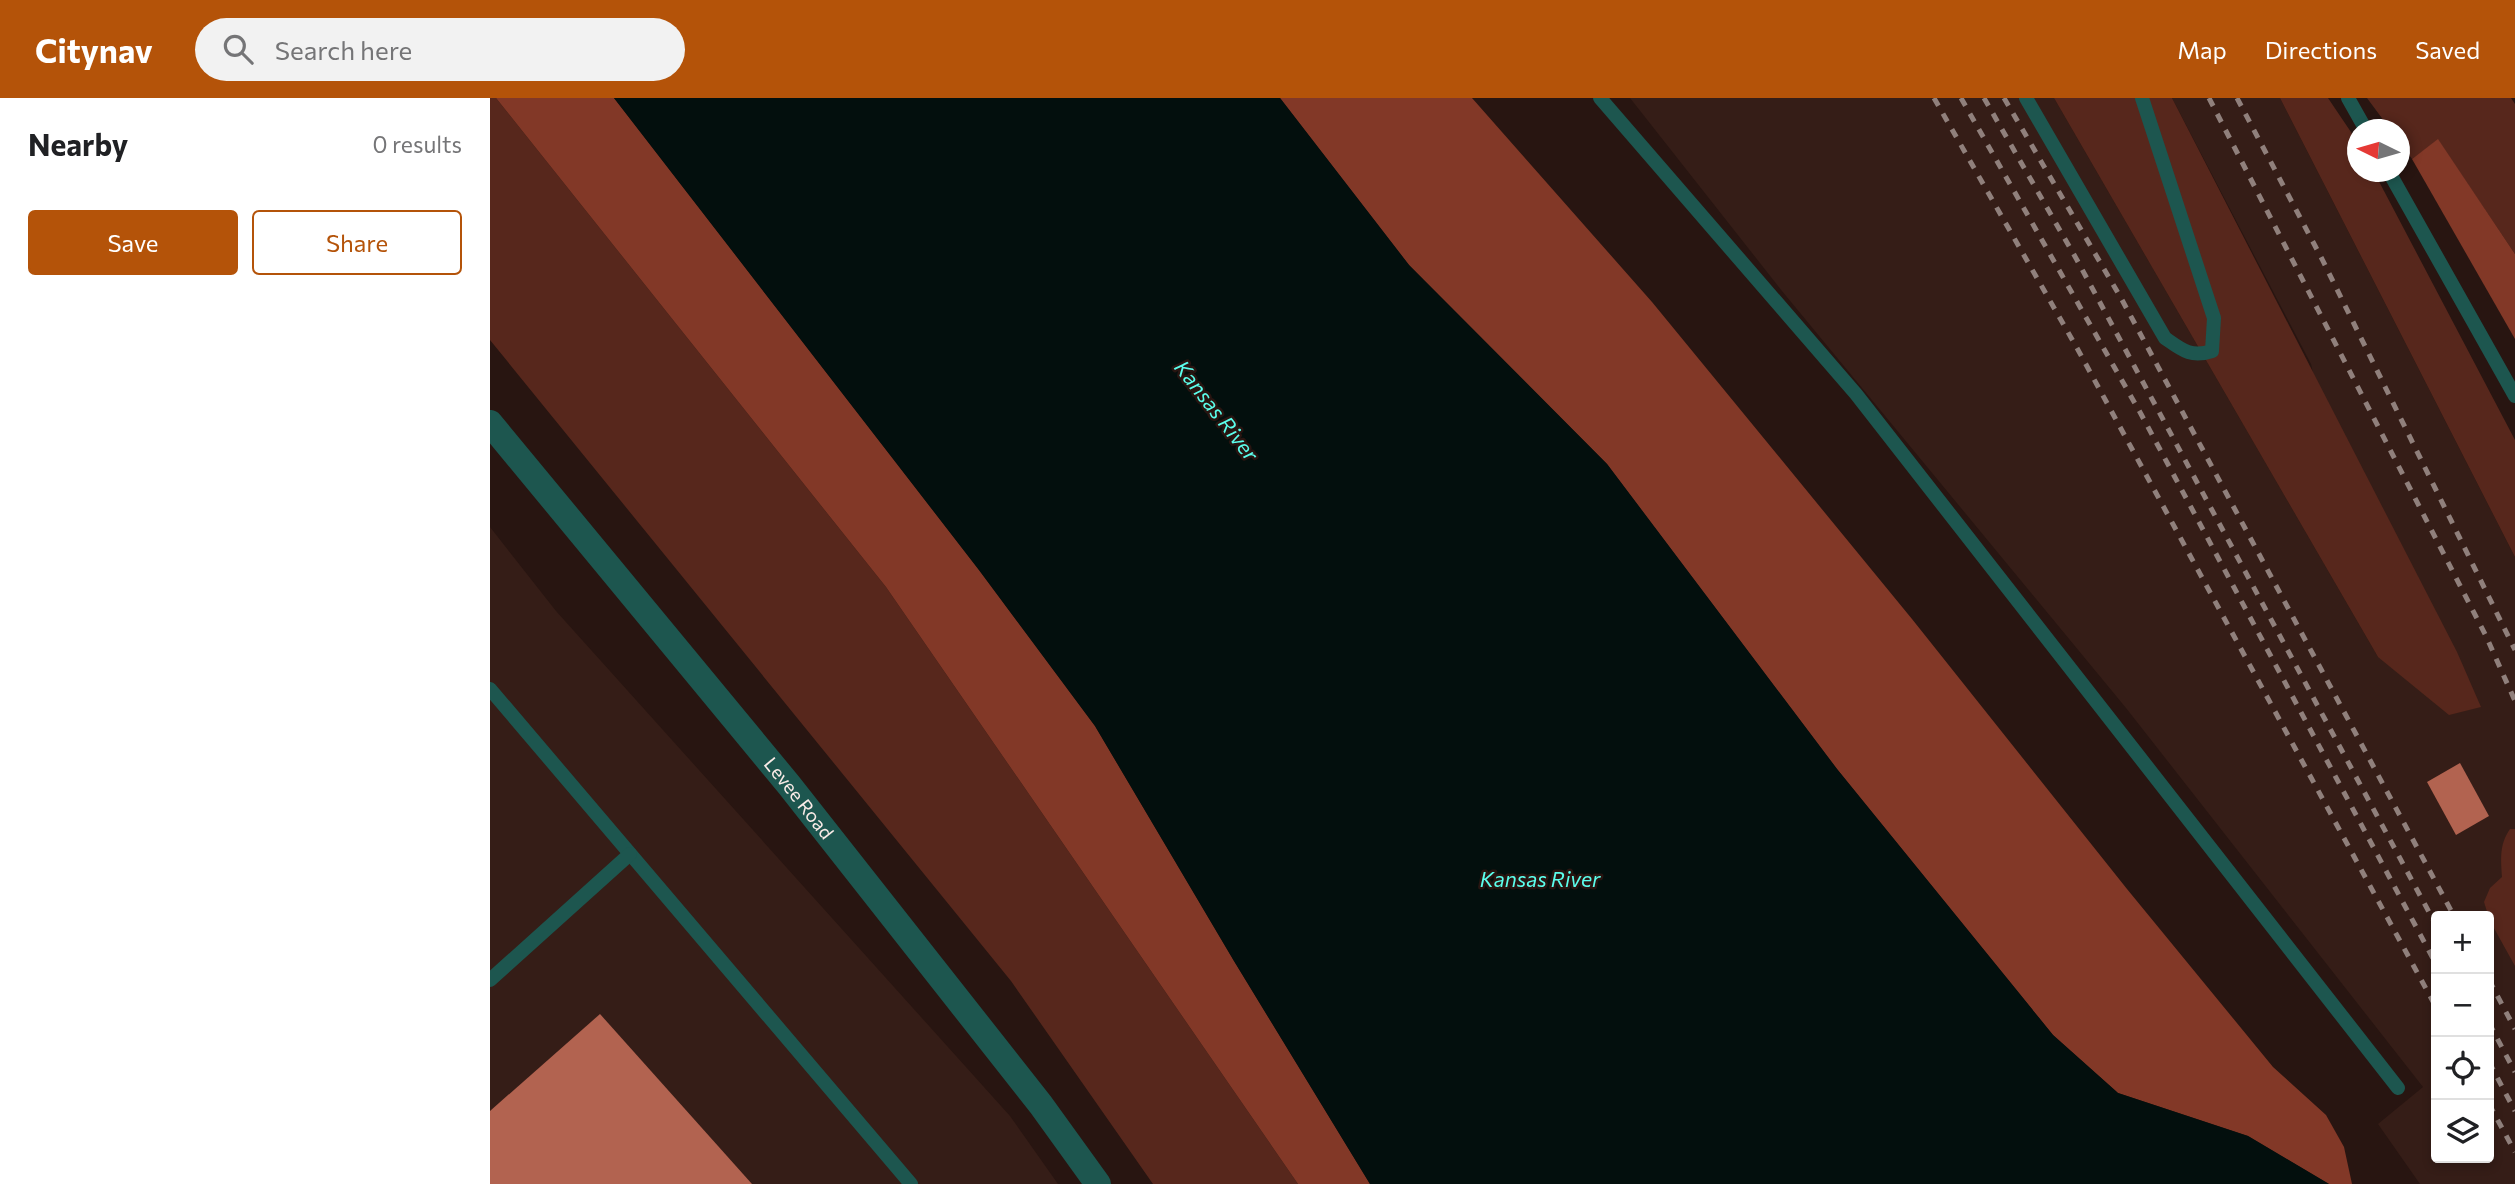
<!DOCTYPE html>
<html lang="en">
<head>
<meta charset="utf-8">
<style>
  :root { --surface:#fff; --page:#f2f2f2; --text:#202124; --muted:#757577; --line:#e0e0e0; --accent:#b45309 }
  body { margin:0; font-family:Commissioner,sans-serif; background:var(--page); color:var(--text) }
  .controls { position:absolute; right:21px; bottom:21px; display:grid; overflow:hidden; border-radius:7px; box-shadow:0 4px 10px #0003 }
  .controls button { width:63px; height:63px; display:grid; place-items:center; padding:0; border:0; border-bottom:2px solid var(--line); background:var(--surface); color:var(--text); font:35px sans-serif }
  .compass { position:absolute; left:1857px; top:21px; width:63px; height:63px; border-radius:50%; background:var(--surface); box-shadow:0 4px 10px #0003; rotate:275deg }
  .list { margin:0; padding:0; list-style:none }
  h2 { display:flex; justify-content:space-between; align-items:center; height:91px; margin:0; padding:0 28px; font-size:30px }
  h2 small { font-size:23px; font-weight:400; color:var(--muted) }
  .actions { display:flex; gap:14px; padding:21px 28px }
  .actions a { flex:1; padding:16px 0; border:2px solid var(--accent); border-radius:7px; text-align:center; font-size:24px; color:var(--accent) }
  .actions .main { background:var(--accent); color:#fff }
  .icon { flex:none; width:38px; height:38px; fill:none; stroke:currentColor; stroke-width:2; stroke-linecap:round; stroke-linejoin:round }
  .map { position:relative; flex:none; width:2025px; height:1086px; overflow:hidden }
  header { display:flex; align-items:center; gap:42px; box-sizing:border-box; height:98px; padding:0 35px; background:var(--accent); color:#fff }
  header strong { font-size:33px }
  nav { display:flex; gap:38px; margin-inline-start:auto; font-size:24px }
  .search { width:490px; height:63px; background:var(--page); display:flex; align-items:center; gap:18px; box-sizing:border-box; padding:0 24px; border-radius:38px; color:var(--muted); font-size:26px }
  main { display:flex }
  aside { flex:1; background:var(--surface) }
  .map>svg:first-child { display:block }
  .built { fill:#351d17; fill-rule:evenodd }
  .green { fill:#57271c }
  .forest { fill:#823827 }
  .water { fill:#030f0d }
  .building { fill:#b26350 }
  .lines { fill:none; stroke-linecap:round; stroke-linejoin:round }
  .lane { stroke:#1d564f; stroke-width:14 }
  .street { stroke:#1d564f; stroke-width:26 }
  .rail { stroke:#90807c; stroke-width:5; stroke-dasharray:9 9; stroke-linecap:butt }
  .labels { text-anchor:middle; stroke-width:5; stroke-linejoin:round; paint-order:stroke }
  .street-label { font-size:19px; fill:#f9ebe7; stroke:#281511 }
  .water-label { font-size:21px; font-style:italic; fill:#5bfeec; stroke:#281511 }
</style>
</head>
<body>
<header>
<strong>Citynav</strong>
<div class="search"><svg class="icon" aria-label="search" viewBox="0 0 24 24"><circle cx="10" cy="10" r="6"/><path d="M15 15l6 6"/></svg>Search here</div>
<nav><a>Map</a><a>Directions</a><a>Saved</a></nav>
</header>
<main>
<aside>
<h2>Nearby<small>0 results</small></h2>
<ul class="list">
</ul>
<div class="actions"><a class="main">Save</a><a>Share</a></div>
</aside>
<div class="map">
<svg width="2025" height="1086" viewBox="0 0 2025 1086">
  <rect width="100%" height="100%" fill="#281511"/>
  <!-- built -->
  <g class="built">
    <path d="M1140 0H1564L1888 559 1821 266 1682 0H1790L2025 459V1086H1930L1888 1026 1933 989 1636 610 1292 193ZM1946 818H1999V1060H1946Z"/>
    <path d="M0 429 66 513 520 1018 568 1086H0Z"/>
  </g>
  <!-- green -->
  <g class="green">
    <path d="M0 0H6L396 489 808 1086H663L521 883 0 242Z"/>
    <path d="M1564 0H1682L1967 554 1991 609 1959 617 1888 559Z"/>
    <path d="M1790 0H1838L1867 43 1868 74H1884L2025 342V459Z"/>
    <path d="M1877 0H2021L2025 6V156L1948 42 1922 61 1910 44V32L1900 31Z"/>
    <path d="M2020 731H2025V868L2000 823 1994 804 2000 790 2012 779C2011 761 2009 747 2020 731Z"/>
  </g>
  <!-- forest -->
  <g class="forest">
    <path d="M6 0H124L489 472 605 628 744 863 880 1086H808L396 489Z"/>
    <path d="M790 0H982L1162 204 1422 521 1637 791 1783 969 1836 1017 1854 1049 1862 1086H1839L1758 1038 1628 995 1563 937 1347 671 1117 366 919 167Z"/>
    <path d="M1948 41 2025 156V241L1922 61Z"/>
  </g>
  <!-- water -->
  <path class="water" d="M124 0H790L919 167 1117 366 1347 671 1563 937 1628 995 1758 1038 1839 1086H880L744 863 605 628 489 472Z"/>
  <!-- building -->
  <g class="building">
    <path d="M1970 665 1999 718 1966 737 1937 684Z"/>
    <path d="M110 916 262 1086H0V1013Z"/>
  </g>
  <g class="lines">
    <!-- lane -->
    <g class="lane">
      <path d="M1110 0 1366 296 1908 990"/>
      <path d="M1536 0 1675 240C1692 252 1701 260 1722 253L1724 220 1652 0"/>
      <path d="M1858 0 1876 32"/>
      <path d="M1899 74 2025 298"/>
      <path d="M0 591 421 1086"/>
      <path d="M0 882 140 756"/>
    </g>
    <!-- street -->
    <path class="street" id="s1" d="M0 325 299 687 551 1007 608 1086"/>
    <!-- rail -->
    <g class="rail">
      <path d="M1444 0 1587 250 1946 909"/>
      <path d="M1471 0 1651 316 1946 866"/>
      <path d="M1494 0 1587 162 1946 827"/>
      <path d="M1514 0 1631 200 1964 818"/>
      <path d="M1719 0 1996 538 2025 603"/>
      <path d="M1747 0 1832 161 2025 552"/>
      <path d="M1999 882 2025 931"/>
      <path d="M1999 925 2025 974"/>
      <path d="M1999 964 2025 1013"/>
      <path d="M1999 1006 2025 1054"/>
    </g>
  </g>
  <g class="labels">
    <!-- street labels -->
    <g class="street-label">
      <text dy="7" stroke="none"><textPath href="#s1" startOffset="486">Levee Road</textPath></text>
    </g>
    <!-- water labels -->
    <g class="water-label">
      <text transform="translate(726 313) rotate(52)" y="7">Kansas River</text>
      <text x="1050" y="789">Kansas River</text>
    </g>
  </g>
</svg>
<div class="controls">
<button>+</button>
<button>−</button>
<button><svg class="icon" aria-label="locate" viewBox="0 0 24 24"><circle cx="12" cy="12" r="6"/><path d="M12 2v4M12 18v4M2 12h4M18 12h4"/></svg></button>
<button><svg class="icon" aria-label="layers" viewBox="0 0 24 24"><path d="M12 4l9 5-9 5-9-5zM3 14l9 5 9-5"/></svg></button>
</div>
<svg class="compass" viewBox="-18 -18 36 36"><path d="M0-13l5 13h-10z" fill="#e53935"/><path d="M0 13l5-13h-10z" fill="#757577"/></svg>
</div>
</main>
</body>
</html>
